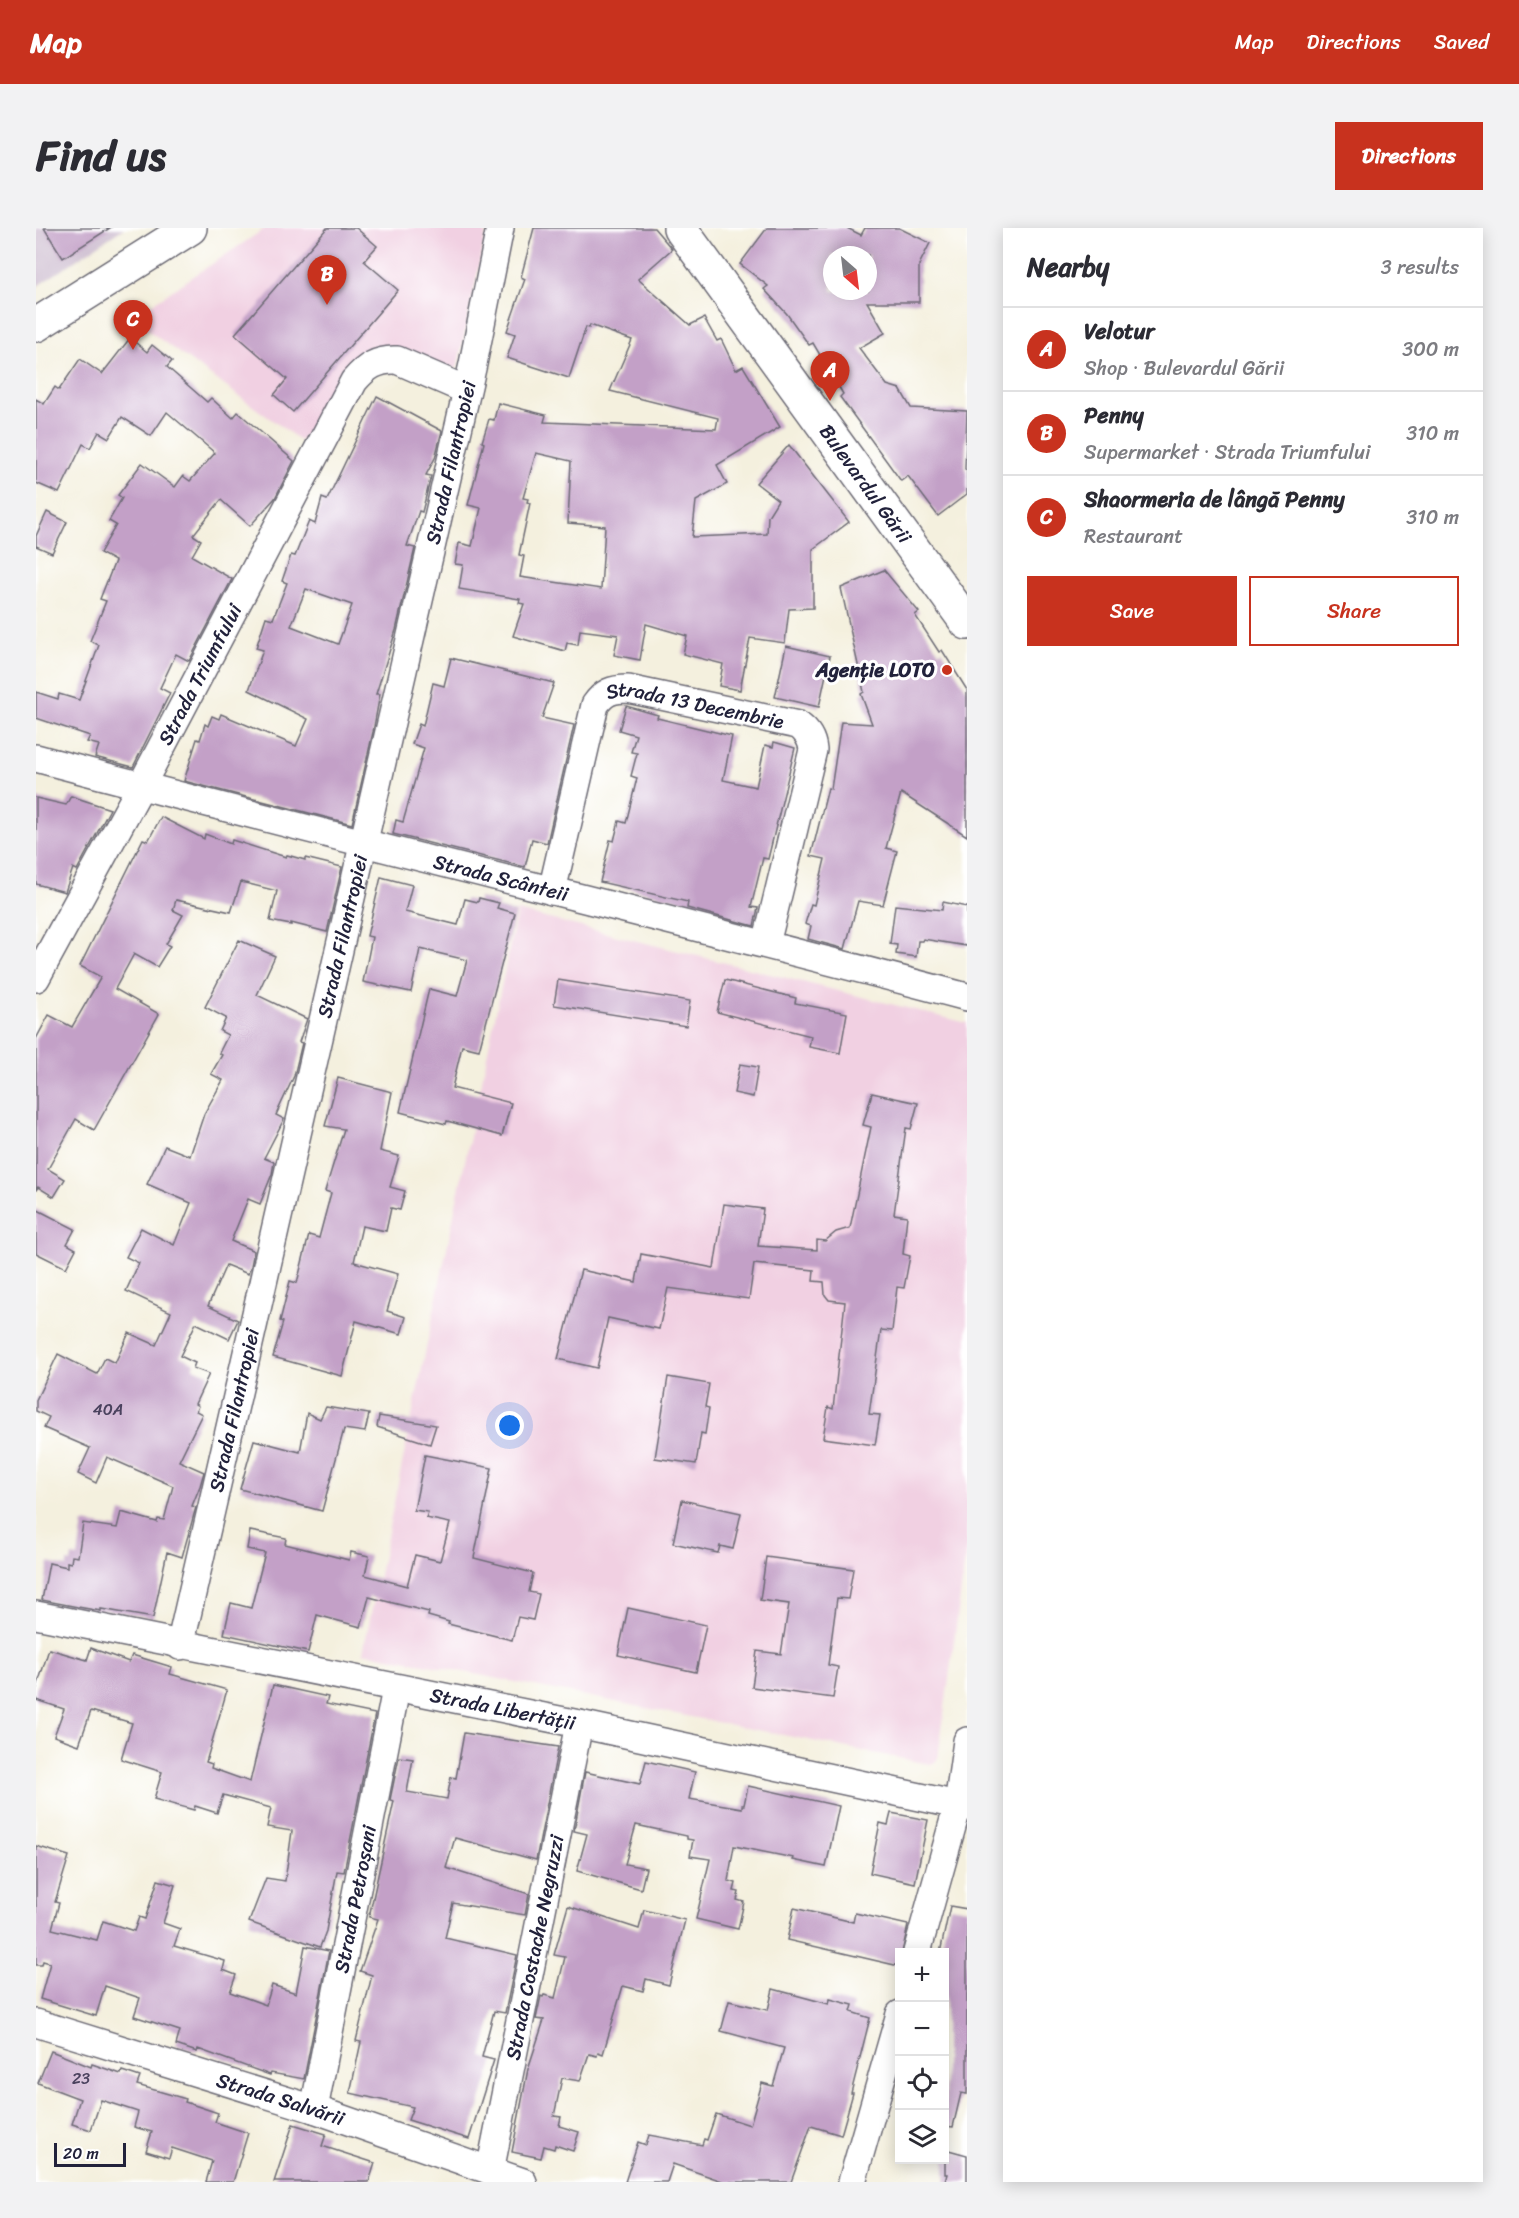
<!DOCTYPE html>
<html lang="en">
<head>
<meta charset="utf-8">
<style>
  :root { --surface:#fff; --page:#f2f2f3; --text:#2b2b33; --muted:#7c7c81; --line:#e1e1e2; --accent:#c8321e }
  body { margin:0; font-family:Sriracha,sans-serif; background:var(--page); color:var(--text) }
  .controls { position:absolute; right:18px; bottom:18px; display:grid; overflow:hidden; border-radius:0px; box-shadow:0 3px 15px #0003 }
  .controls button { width:54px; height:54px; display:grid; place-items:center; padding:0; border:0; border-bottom:2px solid var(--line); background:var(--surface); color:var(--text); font:30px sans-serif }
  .compass { position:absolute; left:787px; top:18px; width:54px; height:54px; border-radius:50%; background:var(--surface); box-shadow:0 3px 15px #0003; rotate:152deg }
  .scale { position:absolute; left:18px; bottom:15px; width:72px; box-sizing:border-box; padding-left:6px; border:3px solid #22223b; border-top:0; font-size:16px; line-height:21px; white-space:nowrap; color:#22223b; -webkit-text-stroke:4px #fff; paint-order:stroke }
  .you { position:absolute; left:474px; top:1198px; width:21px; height:21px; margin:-15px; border:4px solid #fff; border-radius:50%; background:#1a73e8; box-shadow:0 0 0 9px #1a73e833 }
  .badge { display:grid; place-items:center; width:39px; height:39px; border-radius:50%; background:var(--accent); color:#fff; font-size:20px; font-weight:700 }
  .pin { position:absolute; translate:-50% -50px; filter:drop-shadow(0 2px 3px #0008) }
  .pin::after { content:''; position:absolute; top:32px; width:21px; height:18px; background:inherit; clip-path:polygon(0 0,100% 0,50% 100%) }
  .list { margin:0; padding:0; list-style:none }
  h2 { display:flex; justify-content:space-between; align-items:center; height:78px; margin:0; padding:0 24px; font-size:26px }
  h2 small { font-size:20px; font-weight:400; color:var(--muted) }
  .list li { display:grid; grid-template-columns:39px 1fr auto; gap:18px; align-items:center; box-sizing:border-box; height:84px; padding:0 24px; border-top:2px solid var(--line) }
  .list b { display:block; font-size:22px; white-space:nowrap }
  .list p { margin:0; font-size:20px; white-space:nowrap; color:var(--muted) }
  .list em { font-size:20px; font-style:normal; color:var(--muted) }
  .actions { display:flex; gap:12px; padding:18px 24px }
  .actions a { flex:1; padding:14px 0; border:2px solid var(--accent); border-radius:0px; text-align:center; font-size:21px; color:var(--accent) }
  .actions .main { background:var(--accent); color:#fff }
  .icon { flex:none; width:33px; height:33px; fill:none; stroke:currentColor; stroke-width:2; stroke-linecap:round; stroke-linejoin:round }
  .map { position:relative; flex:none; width:931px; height:1954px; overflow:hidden; border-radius:0px }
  header { display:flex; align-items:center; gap:36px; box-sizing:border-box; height:84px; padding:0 30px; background:var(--accent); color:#fff }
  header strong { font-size:28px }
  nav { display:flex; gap:33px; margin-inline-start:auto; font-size:21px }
  .intro { display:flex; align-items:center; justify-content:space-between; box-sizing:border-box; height:144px; padding:0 36px }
  h1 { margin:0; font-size:42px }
  .button { padding:15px 27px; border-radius:0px; background:var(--accent); color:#fff; font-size:21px; font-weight:700 }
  main { display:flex; gap:36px; padding:0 36px }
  aside { flex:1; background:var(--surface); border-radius:0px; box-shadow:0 3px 15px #0003 }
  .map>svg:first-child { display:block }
  .built { fill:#f1d0e2 }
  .industrial { fill:#cebed0 }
  .building { fill:#c3a0c7; fill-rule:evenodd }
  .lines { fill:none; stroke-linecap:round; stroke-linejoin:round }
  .minor-casing { stroke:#6c6a74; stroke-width:30 }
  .tertiary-casing { stroke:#6c6a74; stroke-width:36 }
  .secondary-casing { stroke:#6c6a74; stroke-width:36 }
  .minor { stroke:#fff; stroke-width:27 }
  .tertiary { stroke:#fff; stroke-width:33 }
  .secondary { stroke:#fff; stroke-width:33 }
  .poi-dot { fill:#c8321e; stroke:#fff; stroke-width:2 }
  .labels { text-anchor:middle; stroke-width:6; stroke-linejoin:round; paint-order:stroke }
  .number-label { font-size:16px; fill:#4a425e }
  .street-label { font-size:20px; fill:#22223b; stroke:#fff }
  .poi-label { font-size:20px; font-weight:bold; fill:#22223b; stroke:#fff; text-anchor:end }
</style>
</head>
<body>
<header>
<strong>Map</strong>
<nav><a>Map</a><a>Directions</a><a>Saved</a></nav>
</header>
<div class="intro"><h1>Find us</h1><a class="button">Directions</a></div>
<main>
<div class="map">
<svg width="931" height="1954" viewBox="0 0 931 1954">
  <rect width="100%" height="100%" fill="#fff"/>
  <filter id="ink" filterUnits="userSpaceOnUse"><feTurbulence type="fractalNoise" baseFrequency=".0167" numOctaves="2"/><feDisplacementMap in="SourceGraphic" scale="12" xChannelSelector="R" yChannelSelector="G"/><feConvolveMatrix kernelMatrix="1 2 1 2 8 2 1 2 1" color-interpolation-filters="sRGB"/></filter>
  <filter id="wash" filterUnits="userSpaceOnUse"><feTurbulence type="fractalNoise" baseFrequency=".008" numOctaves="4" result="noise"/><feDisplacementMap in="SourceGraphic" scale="24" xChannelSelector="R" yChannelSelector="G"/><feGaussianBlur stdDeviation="1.35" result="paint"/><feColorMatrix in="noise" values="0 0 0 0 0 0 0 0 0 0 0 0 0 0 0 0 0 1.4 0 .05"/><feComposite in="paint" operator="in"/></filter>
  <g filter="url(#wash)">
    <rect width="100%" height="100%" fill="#f4f0de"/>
    <!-- built -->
    <g class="built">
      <path d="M230 0H451L421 141 337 118 265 213 95 90Z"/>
      <path d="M481 683 931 795V1318L902 1530 898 1535 893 1536 327 1424Z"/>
    </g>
    <!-- industrial -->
    <path class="industrial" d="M0 0H88L0 59Z"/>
    <g id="blocks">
      <!-- building -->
      <g class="building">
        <path d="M8 0H74L27 30Z"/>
        <path d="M291 0H320L341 18 328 33 362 62 257 184 238 167 251 151 199 106Z"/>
        <path d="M498 0H618L636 21 602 51 654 97 668 90 681 113 685 111 700 142 707 138 744 199 681 237 691 256 660 273 656 309 731 306 732 288 742 272 720 255 753 217 813 294 777 321V380L753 381 749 415 714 410 704 462 683 458 687 436 647 426 651 408 610 396 604 432 578 427 582 407 544 402 542 417 531 415 529 423 477 408 488 376 483 375 484 371 423 361 427 337 419 336 423 315 436 318 445 280 432 277 448 215 446 214 453 191 458 192 462 175 510 187 508 194 680 201 682 190 574 163 596 112 554 97 553 100 550 99 533 150 471 130 479 106 471 103 489 51 485 49ZM500 225 535 233 532 295 569 298 565 361 484 349 488 328 483 327 494 275 491 274 492 271 487 270Z"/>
        <path d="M731 0H811L825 7 829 0H863L894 15 883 37V74H831L849 105 823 120 851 157 864 161 875 180 931 183 929 241 931 243V266L902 288 872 248 865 253 804 169 807 166 777 115 773 117 751 86 728 61 732 58 704 36ZM796 27H832V63H796Z"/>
        <path d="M94 110 111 124 116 117 136 133 131 139 171 174 175 170 197 190 202 184 258 233 239 270 214 298 185 272 157 307 165 312 156 328 196 351 153 433 140 426 124 460 134 465 97 539 59 529 63 517 51 514 54 508 0 490V464L22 471 23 466 43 472 63 417 54 413 70 373 64 371 79 333 64 325 80 297 73 293 86 270 82 267 106 235 139 259 147 248 154 253 179 225 131 184 115 208 86 189 73 210 63 204 54 220 47 216 23 265 0 255V171L8 176 19 159 23 162 44 131 66 146Z"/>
        <path d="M341 168 406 203 399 230 390 247 395 248 386 284 383 283 371 318 379 320 360 402 340 466H344L337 504 316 596 148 553 161 511 164 512 169 496 172 498 176 488 183 491 185 486 260 518 272 491 213 462 227 422 220 420 230 389 237 391 251 355 246 353 255 327 259 328 273 293 279 296 286 270 291 272ZM270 361 316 377 302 416 255 398Z"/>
        <path d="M11 284 31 294 16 325 0 318V308Z"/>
        <path d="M848 342 883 384 879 387 903 424 906 422 931 462V608L865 565 850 620 861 623 847 677 822 673 809 721 772 711 775 698 769 696 775 676 778 677 789 631 775 628 792 560 795 561 805 494 836 496 825 466 828 464 805 360Z"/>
        <path d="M750 418 794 428 783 479 739 469Z"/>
        <path d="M415 430 518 455 506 490 538 497 511 615 496 611 489 639 357 606 360 592 367 594 388 520 376 516 383 496 387 498 397 455 408 458Z"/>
        <path d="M590 478 622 487 621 490 696 508 687 552 720 559 729 517 737 519 738 514 759 520 732 631 727 630 715 679 722 680 718 698 651 680 652 674 564 654 574 612 578 613 583 593 590 595 601 550 595 548 601 525 595 524 600 507 583 502Z"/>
        <path d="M35 568 74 581 41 642 37 640 29 664 0 656V570L30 577Z"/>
        <path d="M125 589 168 611 169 606 195 616 196 612 250 629 251 627 269 632V630L306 639 291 704 255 695V697L234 693 241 663 205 654 195 684 140 672 137 682 147 687 130 716 134 718 121 739 98 726 79 761 123 786 58 902 40 891 12 941 29 951 18 969 2 959 0 962V811L13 787 36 799 65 749 44 738 107 611 112 613Z"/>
        <path d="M345 649 376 657 369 684 422 697 429 671 442 674 443 670 463 675 461 680 479 685 443 822 426 818 416 860 475 875 466 908 411 893 410 896 364 884 393 761 421 768 431 732 384 721 375 764 327 754 336 709 331 708Z"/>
        <path d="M907 674 931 679V718L887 711 886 713H882L880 729 860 726 861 717 854 716 859 677 906 682Z"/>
        <path d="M203 712 239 728 221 767 271 791 263 814 266 815 258 848 240 887 248 891 228 930 238 934 236 946 224 976 212 971 195 1013 218 1023 215 1038 212 1046 190 1037 172 1078 202 1092 193 1111 160 1095 144 1128 159 1135 157 1140 173 1146 159 1176 162 1178 160 1183 166 1186 143 1233 168 1244 164 1258 156 1278 160 1279 146 1329 131 1324 117 1390 65 1381V1383L42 1379 6 1372 13 1335 31 1339V1334L35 1335 36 1328 42 1329 47 1295 81 1300 85 1284 121 1294 122 1291 128 1292 137 1258 71 1229 60 1255 42 1246 54 1220 8 1200 13 1189 0 1183V1172L22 1126 61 1146 69 1130 79 1135 93 1105 120 1117 135 1084 90 1063 103 1035 90 1029 105 1000 138 1017 155 975 111 956 129 918 154 928 168 886 187 852 175 846 186 827 183 825 192 807 184 803 190 790 169 779Z"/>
        <path d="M522 752 654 773 650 798 518 777Z"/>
        <path d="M689 752 760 770 759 775 811 785 804 825 773 819 775 808 681 784Z"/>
        <path d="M704 836 722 839 717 869 698 865Z"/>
        <path d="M302 850 356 864 344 923 363 928 354 959 369 963 364 982 355 980 350 1003 326 998 318 1034 362 1046 351 1083 370 1089 365 1106 320 1093 306 1148 237 1129 247 1094 244 1093 254 1053 261 1055 273 1007 283 1010 295 965 289 963 308 901 289 898Z"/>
        <path d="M836 865 882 875 875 901 870 900 858 986 871 988 867 1026 874 1028 868 1060 861 1059 856 1103 845 1102 833 1186 844 1187 839 1217 787 1210 792 1179 797 1181 809 1074 793 1072 789 1067 788 1054 777 1053 778 1042 718 1036 713 1071 632 1060 623 1101 572 1090 561 1140 522 1131 545 1042 600 1054 605 1026 678 1040 688 976 727 981 722 1018 781 1022V1012L789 1013 800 1004 814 1000 835 899 827 897Z"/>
        <path d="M0 981 39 1001 31 1016 40 1021 30 1040 0 1025Z"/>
        <path d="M632 1149 673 1156 669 1179 673 1180 669 1206 665 1205 660 1236 619 1230Z"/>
        <path d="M290 1179 333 1186 329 1204 308 1201 286 1283 204 1261 218 1212 264 1224 271 1185 284 1191Z"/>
        <path d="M343 1188 400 1197 394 1216 341 1199Z"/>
        <path d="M389 1227 456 1240 438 1330 497 1345 493 1364 503 1366 497 1392 482 1389 476 1412 412 1396 413 1394 392 1388 393 1384 333 1369 325 1399 281 1387 272 1424 188 1406 195 1375 215 1380 229 1325 211 1321 214 1303 250 1310 249 1316 313 1332 315 1324 333 1328 329 1347 371 1358 379 1327 404 1333 414 1295 390 1290 392 1284 378 1282Z"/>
        <path d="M646 1272 705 1285 697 1321 684 1318 682 1325 637 1315Z"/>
        <path d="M730 1329 817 1341 812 1371 801 1370 792 1437 802 1439 797 1470 716 1459 721 1423 745 1426 753 1376 724 1372Z"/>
        <path d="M592 1380 670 1397 660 1444 582 1427Z"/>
        <path d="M55 1420 93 1434 96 1427 136 1439 134 1446 191 1462 170 1534 176 1536 175 1540 214 1554 237 1457 292 1469 290 1476 339 1486 308 1644 301 1643 290 1703 284 1719 213 1694 230 1650 249 1653 256 1603 231 1599 235 1580 187 1567 181 1585 159 1578 158 1582 118 1571 126 1544 85 1531 96 1495 55 1483 43 1517 18 1508 28 1481 0 1472V1462L13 1421 51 1432Z"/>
        <path d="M428 1505 522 1519 500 1632 419 1610 410 1640 493 1666 489 1687 417 1675 409 1710 481 1727 469 1785 458 1783 446 1829 458 1832 433 1911 372 1892 377 1879 314 1865 325 1814 320 1813 336 1747 324 1743 342 1691 333 1689 358 1573 354 1572 363 1529 377 1531 371 1564 411 1571 415 1549 420 1550Z"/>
        <path d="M610 1533 659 1544 653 1571 706 1580V1577H708L712 1558 803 1578 790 1639 757 1632 758 1630 698 1618 692 1653 700 1655 698 1663 703 1664 701 1672 708 1674 702 1701 660 1691 674 1631 654 1628 657 1612 651 1611V1608L600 1597 589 1636 610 1640 605 1661 541 1643 551 1606 538 1603 549 1544 604 1556Z"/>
        <path d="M855 1585 892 1592 879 1655 834 1645 844 1595 852 1597Z"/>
        <path d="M0 1618 33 1628 19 1674 23 1675 16 1701 61 1712 67 1693 98 1703 103 1689 109 1691 122 1652 139 1657 127 1695 144 1701 138 1718 189 1733 187 1742 200 1747 194 1764 230 1777 236 1757 260 1765 269 1718 293 1723 268 1851 235 1845 234 1847 162 1821 161 1824 140 1817 144 1803 98 1788 104 1770 69 1758 60 1788 4 1771 14 1735 7 1733 6 1737H0Z"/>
        <path d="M532 1678 603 1701 608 1682 649 1692 633 1757 610 1751 607 1763 587 1758 567 1826 562 1824 561 1828 553 1826 544 1853 526 1850 518 1888 525 1889 523 1898 543 1904 537 1923 519 1917 518 1921 508 1918 505 1930 476 1924 492 1841 508 1792 500 1791 505 1768 507 1769 508 1767 519 1770 529 1729 518 1727Z"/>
        <path d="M914 1678 931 1681V1866L925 1865 917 1899 909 1898V1725H904Z"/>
        <path d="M758 1680 817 1694 819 1685 872 1697 866 1725H864L863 1738 751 1712Z"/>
        <path d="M737 1761 793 1776 794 1771 817 1777 815 1784 834 1790 815 1865H817L805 1907 775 1898 755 1954H689L637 1936 631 1954H589L602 1914 610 1917 613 1907 666 1917 668 1911 671 1912 680 1886 714 1897 726 1855 737 1858 748 1820 685 1803 693 1773 732 1782Z"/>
        <path d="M15 1823 55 1839 56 1836 85 1846 86 1843 104 1849 101 1857 150 1871 149 1874 182 1885 179 1894 212 1905 197 1954H170L176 1933 136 1920 133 1930 110 1923 116 1904 98 1899 102 1884 65 1872 55 1902 36 1896 44 1871 2 1855Z"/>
        <path d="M257 1896 290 1906 286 1918 339 1935 333 1954H238Z"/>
        <path d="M909 1921 931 1927V1954H909L911 1946H909Z"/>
      </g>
    </g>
  </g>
  <g filter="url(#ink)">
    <use href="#blocks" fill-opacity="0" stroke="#6c6a74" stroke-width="1.5"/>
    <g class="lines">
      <defs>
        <g id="minor">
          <path id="s1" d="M0 530C310 613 621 687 931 769"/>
          <path id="s2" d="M516 663 559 477C568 464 576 461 592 461L762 497C771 503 776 511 777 522L730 716"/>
          <path id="s3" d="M0 750 105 558 318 153C330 139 341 131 361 132L430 162"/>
          <path id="s4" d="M0 1387 543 1496 931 1579"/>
          <path id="s5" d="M144 1418 437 136 464 0"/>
          <path d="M881 1724 922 1577 931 1513"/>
          <path id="s6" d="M0 1795 278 1881 487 1954"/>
          <path id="s7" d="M278 1881 360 1461"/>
          <path id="s8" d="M454 1943 543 1496"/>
          <path d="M816 1954 864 1786"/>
        </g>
        <g id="tertiary">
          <path id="s9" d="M644 0 931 395"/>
        </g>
        <path id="secondary" d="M0 97 154 0"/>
      </defs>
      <!-- minor casing -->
      <use href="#minor" class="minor-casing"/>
      <!-- tertiary casing -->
      <use href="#tertiary" class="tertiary-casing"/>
      <!-- secondary casing -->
      <use href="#secondary" class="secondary-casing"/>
      <!-- minor -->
      <use href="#minor" class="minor"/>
      <!-- tertiary -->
      <use href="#tertiary" class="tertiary"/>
      <!-- secondary -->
      <use href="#secondary" class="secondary"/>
    </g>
  </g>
  <!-- markers -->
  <circle class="poi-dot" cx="911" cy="442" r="6"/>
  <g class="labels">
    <!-- number labels -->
    <g class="number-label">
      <text x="72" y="1187">40A</text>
      <text x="45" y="1856">23</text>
    </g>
    <!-- street labels -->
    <g class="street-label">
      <text dy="7" stroke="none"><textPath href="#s5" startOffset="1214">Strada Filantropiei</textPath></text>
      <text dy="7" stroke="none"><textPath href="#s9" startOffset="316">Bulevardul Gării</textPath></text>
      <text dy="7" stroke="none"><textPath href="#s3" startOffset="345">Strada Triumfului</textPath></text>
      <text dy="7" stroke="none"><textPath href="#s2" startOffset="298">Strada 13 Decembrie</textPath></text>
      <text dy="7" stroke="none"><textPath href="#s1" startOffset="480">Strada Scânteii</textPath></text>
      <text dy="7" stroke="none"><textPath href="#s5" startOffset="728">Strada Filantropiei</textPath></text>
      <text dy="7" stroke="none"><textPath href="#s5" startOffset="242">Strada Filantropiei</textPath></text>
      <text dy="7" stroke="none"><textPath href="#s4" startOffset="476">Strada Libertății</textPath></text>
      <text dy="7" stroke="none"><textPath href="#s7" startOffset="214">Strada Petroșani</textPath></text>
      <text dy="7" stroke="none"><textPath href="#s8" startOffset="228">Strada Costache Negruzzi</textPath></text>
      <text dy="7" stroke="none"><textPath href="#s6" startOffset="256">Strada Salvării</textPath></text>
    </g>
    <!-- poi labels -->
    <g class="poi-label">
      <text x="899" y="449">Agenție LOTO</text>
    </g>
  </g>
</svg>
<div class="controls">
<button>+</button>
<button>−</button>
<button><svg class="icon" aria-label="locate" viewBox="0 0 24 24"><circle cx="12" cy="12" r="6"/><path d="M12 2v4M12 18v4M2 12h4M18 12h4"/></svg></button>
<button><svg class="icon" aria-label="layers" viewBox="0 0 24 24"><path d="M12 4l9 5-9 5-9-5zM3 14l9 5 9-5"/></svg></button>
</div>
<svg class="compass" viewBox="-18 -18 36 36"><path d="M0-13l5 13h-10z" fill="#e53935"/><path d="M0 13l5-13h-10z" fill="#7c7c81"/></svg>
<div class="scale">20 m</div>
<div class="you"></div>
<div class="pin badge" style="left:794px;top:173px">A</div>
<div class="pin badge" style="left:291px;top:77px">B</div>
<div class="pin badge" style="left:97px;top:122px">C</div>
</div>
<aside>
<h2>Nearby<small>3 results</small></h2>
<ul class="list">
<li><span class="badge">A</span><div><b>Velotur</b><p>Shop · Bulevardul Gării</p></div><em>300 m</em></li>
<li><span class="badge">B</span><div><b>Penny</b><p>Supermarket · Strada Triumfului</p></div><em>310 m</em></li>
<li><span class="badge">C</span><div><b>Shaormeria de lângă Penny</b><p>Restaurant</p></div><em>310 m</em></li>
</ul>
<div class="actions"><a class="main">Save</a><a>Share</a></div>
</aside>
</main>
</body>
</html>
